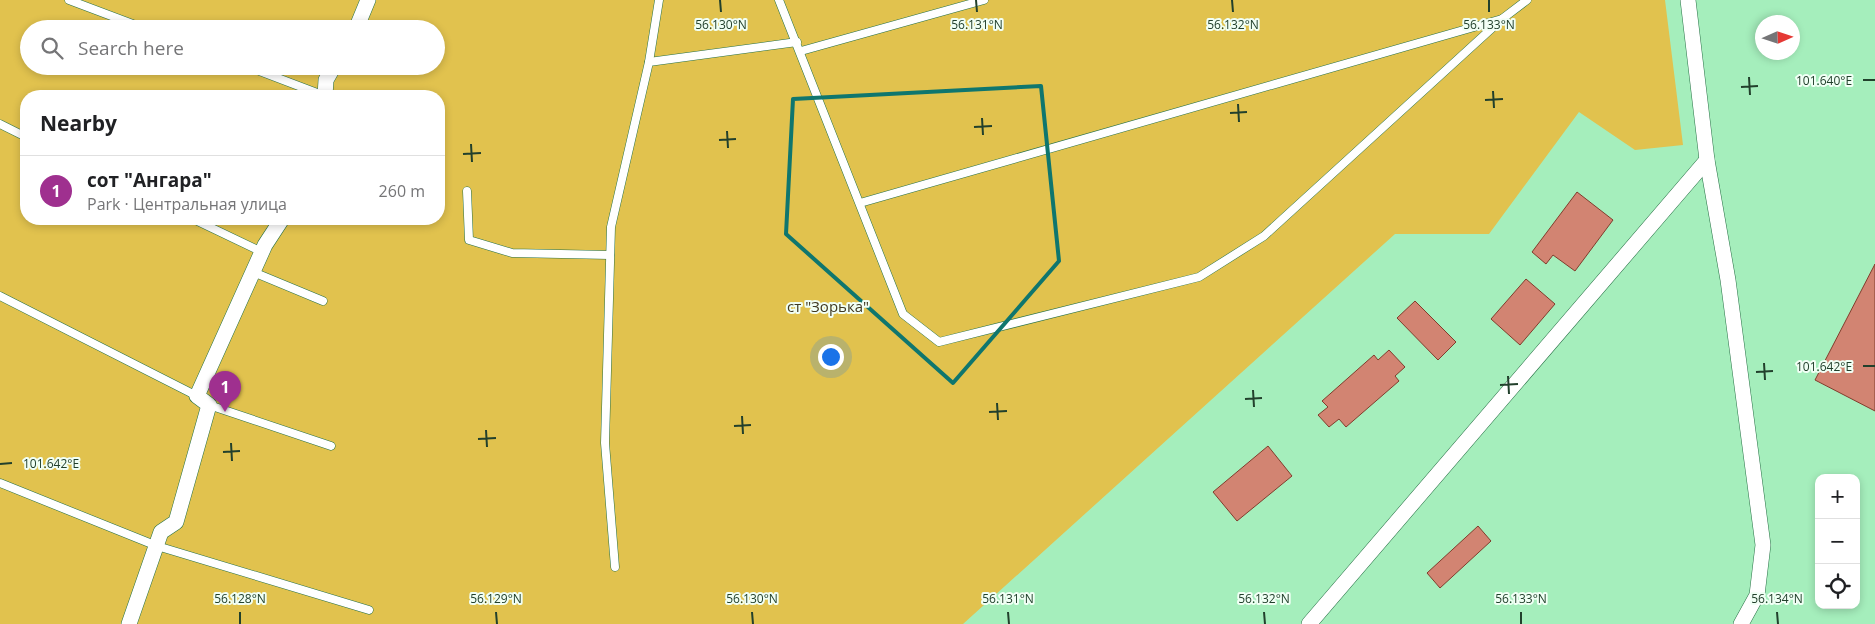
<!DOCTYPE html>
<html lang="en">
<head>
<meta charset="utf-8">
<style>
  :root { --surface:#fff; --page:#f2f2f2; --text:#202124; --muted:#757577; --line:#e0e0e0; --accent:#9f308f }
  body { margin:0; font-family:"Open Sans",sans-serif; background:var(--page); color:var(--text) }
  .controls { position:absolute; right:15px; bottom:15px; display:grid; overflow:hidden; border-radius:10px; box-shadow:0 2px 8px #0003 }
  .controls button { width:45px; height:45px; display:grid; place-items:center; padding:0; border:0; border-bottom:1px solid var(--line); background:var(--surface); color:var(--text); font:25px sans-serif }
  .compass { position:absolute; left:1755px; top:15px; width:45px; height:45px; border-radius:50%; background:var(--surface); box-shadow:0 2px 8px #0003; rotate:87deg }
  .you { position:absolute; left:830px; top:356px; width:18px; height:18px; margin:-12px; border:4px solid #fff; border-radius:50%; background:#1a73e8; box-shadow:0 0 0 8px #1a73e833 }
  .badge { display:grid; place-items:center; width:32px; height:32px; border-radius:50%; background:var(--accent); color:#fff; font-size:16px; font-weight:700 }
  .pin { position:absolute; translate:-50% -41px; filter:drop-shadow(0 1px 2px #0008) }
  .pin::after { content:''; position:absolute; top:26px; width:18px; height:15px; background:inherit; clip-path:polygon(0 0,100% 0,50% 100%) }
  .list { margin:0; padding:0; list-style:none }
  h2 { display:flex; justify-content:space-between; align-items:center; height:65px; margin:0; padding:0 20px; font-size:21px }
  h2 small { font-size:16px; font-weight:400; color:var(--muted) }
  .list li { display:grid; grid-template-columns:32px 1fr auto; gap:15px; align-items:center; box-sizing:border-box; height:70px; padding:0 20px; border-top:1px solid var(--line) }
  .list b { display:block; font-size:19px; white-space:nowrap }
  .list p { margin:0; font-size:16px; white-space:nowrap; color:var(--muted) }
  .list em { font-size:16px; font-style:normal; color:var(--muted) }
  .icon { flex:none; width:28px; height:28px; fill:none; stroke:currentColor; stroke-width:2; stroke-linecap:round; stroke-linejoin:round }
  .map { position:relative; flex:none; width:1875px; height:624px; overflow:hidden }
  .search { position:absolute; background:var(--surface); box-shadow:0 2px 8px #0003; left:20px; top:20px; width:425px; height:55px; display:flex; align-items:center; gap:12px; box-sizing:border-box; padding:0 18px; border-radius:28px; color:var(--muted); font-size:19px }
  .panel { position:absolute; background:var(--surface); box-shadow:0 2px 8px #0003; left:20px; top:90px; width:425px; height:135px; border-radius:20px }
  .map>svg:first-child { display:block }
  .green { fill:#e1c24e; fill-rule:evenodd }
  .building { fill:#d28472; stroke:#813c2c }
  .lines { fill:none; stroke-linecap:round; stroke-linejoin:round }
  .service-casing { stroke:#277045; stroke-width:9 }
  .minor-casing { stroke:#277045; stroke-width:16 }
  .service { stroke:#fff; stroke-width:8 }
  .minor { stroke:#fff; stroke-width:15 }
  .marked { fill:none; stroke:#0f766e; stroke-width:4; stroke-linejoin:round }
  .ticks { fill:none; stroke:#22402c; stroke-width:2 }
  .labels { text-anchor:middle; stroke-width:4; stroke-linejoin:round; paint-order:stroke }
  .park-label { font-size:15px; fill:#403921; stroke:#f1fff5 }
  .ticks-label { font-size:12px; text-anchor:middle; fill:#22402c; stroke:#f1fff5; stroke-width:4; stroke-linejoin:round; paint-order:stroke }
</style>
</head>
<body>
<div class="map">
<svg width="1875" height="624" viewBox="0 0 1875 624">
  <rect width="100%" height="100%" fill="#a5eebc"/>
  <!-- green -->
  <path class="green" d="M0 0H1665L1683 145 1635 150 1579 112 1489 234H1395L963 624H0ZM29 29H436V66H29ZM26 96H439V219H26Z"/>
  <!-- building -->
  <g class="building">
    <path d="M1577 192 1613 220 1575 271 1553 255 1546 264 1532 252Z"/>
    <path d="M1875 264V411L1815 380Z"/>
    <path d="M1526 279 1555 304 1520 345 1491 319Z"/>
    <path d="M1415 301 1456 342 1438 360 1397 318Z"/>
    <path d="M1389 350 1405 367 1395 376 1399 381 1346 427 1339 419 1329 427 1318 415 1328 407 1322 401 1374 355 1378 360Z"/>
    <path d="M1268 446 1292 476 1237 521 1213 492Z"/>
    <path d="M1478 526 1491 541 1440 588 1427 573Z"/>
  </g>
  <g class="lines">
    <defs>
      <g id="service">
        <path d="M69 0 146 29"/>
        <path d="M779 0 903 314 939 342 1199 277 1264 236 1502 19"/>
        <path d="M801 51 984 0"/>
        <path d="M649 62 659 0"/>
        <path d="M246 66 325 96"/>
        <path d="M0 124 26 137"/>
        <path d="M467 191 469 240 512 253 610 255"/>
        <path d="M860 203 1502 19 1527 0"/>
        <path d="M193 219 262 252"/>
        <path d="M253 272 323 301"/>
        <path d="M0 296 197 396"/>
        <path d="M209 405 331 446"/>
        <path d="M0 483 157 546 369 610"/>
        <path d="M615 567 605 443 611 227 649 62 797 42"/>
      </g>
      <g id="minor">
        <path d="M1688 0 1707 160 1728 280 1763 545 1757 595 1741 624"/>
        <path d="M356 29 368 0"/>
        <path d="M325 96 326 80 334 66"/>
        <path d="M129 624 161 532 176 522 209 405 197 396 265 245 282 219"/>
        <path d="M1309 624 1707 160"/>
      </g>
    </defs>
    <!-- service casing -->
    <use href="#service" class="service-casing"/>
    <!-- minor casing -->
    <use href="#minor" class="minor-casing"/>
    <!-- service -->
    <use href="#service" class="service"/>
    <!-- minor -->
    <use href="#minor" class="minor"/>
  </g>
  <!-- marked area -->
  <path class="marked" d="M1041 86 1059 261 953 383 786 234 793 99Z"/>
  <!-- ticks -->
  <path class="ticks" d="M720 0 721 12M976 0 977 12M1232 0 1233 12M1489 0V12M1749 77 1750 95M1863 80H1875M1741 87 1758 86M1493 91 1494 108M1485 100 1503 99M1238 104 1239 122M1230 113 1247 112M982 118 983 135M974 127 992 126M727 131 728 148M719 140 736 139M471 144 472 162M463 154 481 153M1764 363 1765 380M1863 366H1875M1756 372 1773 371M1508 376 1509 394M1500 385 1518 384M1253 390 1254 407M1245 399 1262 398M997 403 998 420M989 412 1007 411M742 416 743 434M734 426 751 425M486 430 487 447M478 439 496 438M231 443 232 461M223 452 240 451M0 464 12 463M240 612V624M496 612 497 624M752 612 753 624M1008 612 1009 624M1264 612 1265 624M1521 612V624M1777 612 1778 624"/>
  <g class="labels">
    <!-- park labels -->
    <g class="park-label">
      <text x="828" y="312">ст "Зорька"</text>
    </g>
  </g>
  <g class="ticks-label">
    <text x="721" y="29">56.130°N</text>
    <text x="977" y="29">56.131°N</text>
    <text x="1233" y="29">56.132°N</text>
    <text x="1489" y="29">56.133°N</text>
    <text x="1824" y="85">101.640°E</text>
    <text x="1824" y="371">101.642°E</text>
    <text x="51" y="468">101.642°E</text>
    <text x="240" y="603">56.128°N</text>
    <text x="496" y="603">56.129°N</text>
    <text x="752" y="603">56.130°N</text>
    <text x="1008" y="603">56.131°N</text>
    <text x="1264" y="603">56.132°N</text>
    <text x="1521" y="603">56.133°N</text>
    <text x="1777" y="603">56.134°N</text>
  </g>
</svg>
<div class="controls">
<button>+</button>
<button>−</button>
<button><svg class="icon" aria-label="locate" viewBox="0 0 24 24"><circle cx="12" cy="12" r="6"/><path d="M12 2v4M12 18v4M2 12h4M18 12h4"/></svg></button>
</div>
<svg class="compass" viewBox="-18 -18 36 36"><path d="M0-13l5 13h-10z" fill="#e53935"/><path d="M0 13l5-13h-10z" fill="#757577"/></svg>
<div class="you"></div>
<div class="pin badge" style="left:225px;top:412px">1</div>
<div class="search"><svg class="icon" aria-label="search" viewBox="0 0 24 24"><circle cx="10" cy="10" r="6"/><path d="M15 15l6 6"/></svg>Search here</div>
<section class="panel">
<h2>Nearby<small></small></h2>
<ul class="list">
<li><span class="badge">1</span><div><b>сот &quot;Ангара&quot;</b><p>Park · Центральная улица</p></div><em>260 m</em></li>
</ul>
</section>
</div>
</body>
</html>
